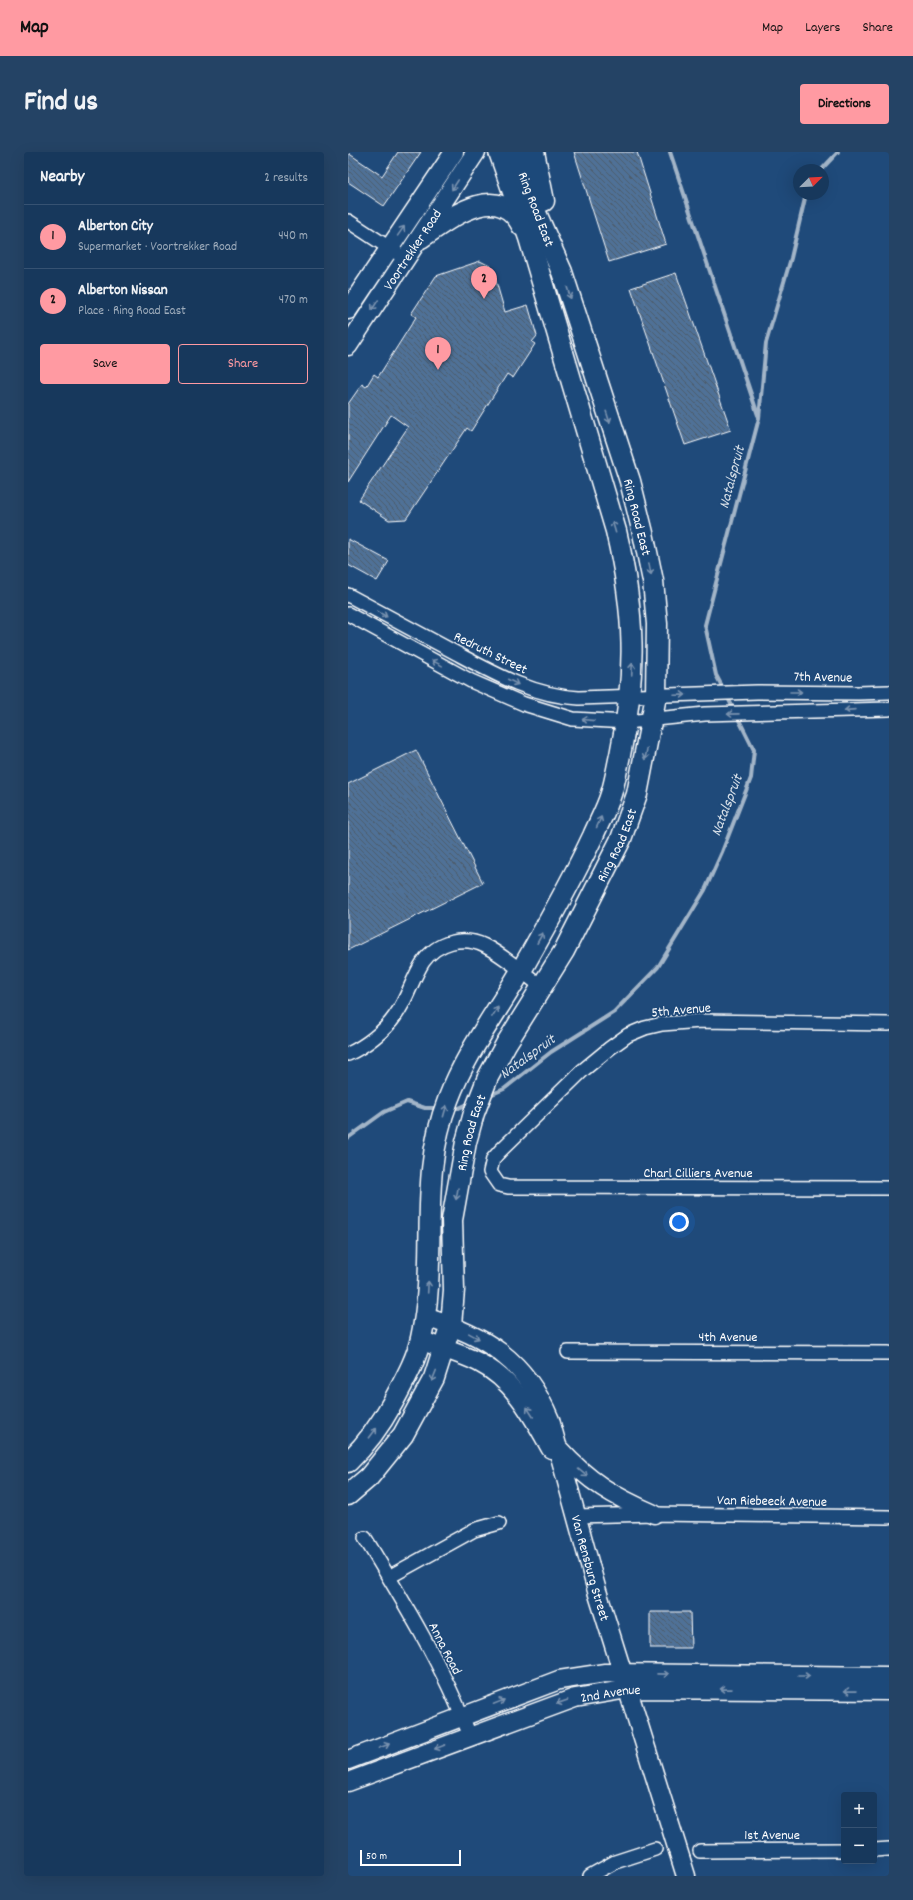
<!DOCTYPE html>
<html lang="en">
<head>
<meta charset="utf-8">
<style>
  :root { --surface:#17385c; --page:#244365; --text:#f1f3f6; --muted:#9eacbb; --line:#365272; --accent:#ff9aa2 }
  body { margin:0; font-family:Dekko,sans-serif; background:var(--page); color:var(--text) }
  .controls { position:absolute; right:12px; bottom:12px; display:grid; overflow:hidden; border-radius:4px; box-shadow:0 4px 16px #0002 }
  .controls button { width:36px; height:36px; display:grid; place-items:center; padding:0; border:0; border-bottom:1px solid var(--line); background:var(--surface); color:var(--text); font:20px sans-serif }
  .compass { position:absolute; left:445px; top:12px; width:36px; height:36px; border-radius:50%; background:var(--surface); box-shadow:0 4px 16px #0002; rotate:66deg }
  .scale { position:absolute; left:12px; bottom:10px; width:101px; box-sizing:border-box; padding-left:4px; border:2px solid #fff; border-top:0; font-size:11px; line-height:14px; white-space:nowrap; color:#fff; -webkit-text-stroke:3px #1f4a7a; paint-order:stroke }
  .you { position:absolute; left:331px; top:1070px; width:14px; height:14px; margin:-10px; border:3px solid #fff; border-radius:50%; background:#1a73e8; box-shadow:0 0 0 6px #1a73e833 }
  .badge { display:grid; place-items:center; width:26px; height:26px; border-radius:50%; background:var(--accent); color:#111; font-size:13px; font-weight:700 }
  .pin { position:absolute; translate:-50% -33px; filter:drop-shadow(0 1px 2px #0008) }
  .pin::after { content:''; position:absolute; top:21px; width:14px; height:12px; background:inherit; clip-path:polygon(0 0,100% 0,50% 100%) }
  .list { margin:0; padding:0; list-style:none }
  h2 { display:flex; justify-content:space-between; align-items:center; height:52px; margin:0; padding:0 16px; font-size:17px }
  h2 small { font-size:13px; font-weight:400; color:var(--muted) }
  .list li { display:grid; grid-template-columns:26px 1fr auto; gap:12px; align-items:center; box-sizing:border-box; height:64px; padding:0 16px; border-top:1px solid var(--line) }
  .list b { display:block; font-size:15px; white-space:nowrap }
  .list p { margin:0; font-size:13px; white-space:nowrap; color:var(--muted) }
  .list em { font-size:13px; font-style:normal; color:var(--muted) }
  .actions { display:flex; gap:8px; padding:12px 16px }
  .actions a { flex:1; padding:9px 0; border:1px solid var(--accent); border-radius:4px; text-align:center; font-size:14px; color:var(--accent) }
  .actions .main { background:var(--accent); color:#111 }
  .map { position:relative; flex:none; width:541px; height:1724px; overflow:hidden; border-radius:4px }
  header { display:flex; align-items:center; gap:24px; box-sizing:border-box; height:56px; padding:0 20px; background:var(--accent); color:#111 }
  header strong { font-size:19px }
  nav { display:flex; gap:22px; margin-inline-start:auto; font-size:14px }
  .intro { display:flex; align-items:center; justify-content:space-between; box-sizing:border-box; height:96px; padding:0 24px }
  h1 { margin:0; font-size:28px }
  .button { padding:10px 18px; border-radius:4px; background:var(--accent); color:#111; font-size:14px; font-weight:700 }
  main { display:flex; gap:24px; padding:0 24px }
  aside { flex:1; background:var(--surface); border-radius:4px; box-shadow:0 4px 16px #0002 }
  .map>svg:first-child { display:block }
  .lines { fill:none; stroke-linecap:round; stroke-linejoin:round }
  .stream { stroke:#a3b5c8; stroke-width:4 }
  .building { fill:url(#building-back-hatch); stroke:#fff }
  .street-casing { stroke:#fff; stroke-width:16 }
  .secondary-casing { stroke:#fff; stroke-width:21 }
  .primary-casing { stroke:#fff; stroke-width:23 }
  .street { stroke:#1f4a7a; stroke-width:13 }
  .secondary { stroke:#1f4a7a; stroke-width:18 }
  .primary { stroke:#1f4a7a; stroke-width:20 }
  .oneway { stroke:#7992af }
  .labels { text-anchor:middle; stroke-width:3.5; stroke-linejoin:round; paint-order:stroke }
  .street-label { font-size:14px; fill:#fff; stroke:#1f4a7a }
  .water-label { font-size:15px; font-style:italic; fill:#d8e0e8; stroke:#1f4a7a }
</style>
</head>
<body>
<header>
<strong>Map</strong>
<nav><a>Map</a><a>Layers</a><a>Share</a></nav>
</header>
<div class="intro"><h1>Find us</h1><a class="button">Directions</a></div>
<main>
<aside>
<h2>Nearby<small>2 results</small></h2>
<ul class="list">
<li><span class="badge">1</span><div><b>Alberton City</b><p>Supermarket · Voortrekker Road</p></div><em>440 m</em></li>
<li><span class="badge">2</span><div><b>Alberton Nissan</b><p>Place · Ring Road East</p></div><em>470 m</em></li>
</ul>
<div class="actions"><a class="main">Save</a><a>Share</a></div>
</aside>
<div class="map">
<svg width="541" height="1724" viewBox="0 0 541 1724">
  <defs>
    <pattern id="building-back-hatch" width="6" height="6" patternUnits="userSpaceOnUse"><rect width="6" height="6" fill="#507197"/><path d="M-1 5l2 2M0 0l6 6M5-1l2 2" fill="none" stroke="#4e5b6a"/></pattern>
  </defs>
  <rect width="100%" height="100%" fill="#1f4a7a"/>
  <filter id="ink" filterUnits="userSpaceOnUse"><feTurbulence type="fractalNoise" baseFrequency=".025" numOctaves="2"/><feDisplacementMap in="SourceGraphic" scale="8" xChannelSelector="R" yChannelSelector="G"/><feConvolveMatrix kernelMatrix="1 2 1 2 8 2 1 2 1" color-interpolation-filters="sRGB"/></filter>
  <g filter="url(#ink)">
    <g class="lines">
      <!-- stream -->
      <g class="stream">
        <path d="M322 0 410 263"/>
        <path d="M473 18 490 0"/>
        <path d="M376 538 368 523 357 473 411 266 418 191 443 106 458 42"/>
        <path d="M140 944 156 937 203 900 266 860 310 815 357 738 374 700 403 626 406 598 379 544"/>
        <path d="M104 956H111L122 951"/>
        <path d="M0 986 36 960 59 950 77 956H91"/>
      </g>
    </g>
    <!-- building -->
    <g class="building">
      <path d="M50 0H73L36 54 0 30V1L34 24Z"/>
      <path d="M226 0H289L318 92 261 110Z"/>
      <path d="M132 109 142 114 145 119 157 160 180 153 189 184 184 190 187 192 165 226 159 222 123 279 119 276 58 367 41 368 11 348 60 275 43 263 0 330V252L14 232 18 235 26 222 30 225 68 165 63 162 88 124Z"/>
      <path d="M328 121 383 278 337 293 283 136Z"/>
      <path d="M0 387 41 409 29 429 0 413Z"/>
      <path d="M68 598 135 731 0 798V632Z"/>
      <path d="M302 1460H342L343 1496H302Z"/>
    </g>
    <g class="lines">
      <defs>
        <g id="street">
          <path d="M0 69 49 101"/>
          <path d="M0 443C36 462 72 482 108 501 147 522 186 544 231 546L409 540 510 541 541 540"/>
          <path d="M0 462 123 529 176 552 225 567 279 570 357 562 541 557"/>
          <path d="M541 872 353 869 314 872 297 876 280 883 262 896 234 919 152 999 145 1007 142 1020 151 1033 160 1035 541 1036"/>
          <path d="M0 902C16 895 37 879 47 864 59 848 64 827 75 810 89 790 115 783 137 794 157 804 175 821 193 834"/>
          <path d="M220 1200 541 1201"/>
          <path d="M228 1364 306 1362 541 1365"/>
          <path d="M17 1386C56 1450 95 1514 122 1584"/>
          <path d="M41 1425 126 1378 151 1371"/>
          <path d="M526 1698 541 1697"/>
          <path d="M352 1699 496 1698"/>
          <path d="M242 1724 267 1710 307 1697"/>
        </g>
        <g id="secondary">
          <path d="M0 158 106 0"/>
          <path id="s1" d="M0 194 128 0"/>
          <path id="s2" d="M77 1165C138 1184 177 1207 202 1268L249 1439 338 1724"/>
          <path d="M73 1188C91 1196 112 1201 130 1210 166 1228 184 1263 203 1297"/>
          <path d="M211 1297C241 1330 265 1344 306 1362"/>
          <path d="M0 1608 211 1528 257 1521 541 1524"/>
          <path id="s3" d="M0 1630 227 1546 280 1537 541 1539"/>
        </g>
        <g id="primary">
          <path d="M186 0 196 49"/>
          <path d="M73 86C101 67 150 27 174 74"/>
          <path d="M0 1310C18 1293 33 1272 45 1250 56 1229 68 1209 73 1186 91 1106 69 1026 100 948 118 900 149 860 174 817 199 773 224 729 245 684 251 670 259 656 263 642 267 630 269 616 272 603 289 522 287 460 268 379L181 86 151 0"/>
          <path id="s4" d="M0 1343 21 1325 55 1283 86 1226 103 1173 106 1138 104 1068 118 990 126 961 140 925 158 892 216 799 273 687 289 642 308 544 309 472 305 429 295 381 282 329 214 120 188 61 168 0"/>
        </g>
      </defs>
      <!-- street casing -->
      <use href="#street" class="street-casing"/>
      <!-- secondary casing -->
      <use href="#secondary" class="secondary-casing"/>
      <!-- primary casing -->
      <use href="#primary" class="primary-casing"/>
      <!-- street -->
      <use href="#street" class="street"/>
      <!-- secondary -->
      <use href="#secondary" class="secondary"/>
      <!-- primary -->
      <use href="#primary" class="primary"/>
    </g>
    <!-- one-way arrows -->
    <defs><path id="oneway-shaft" d="M-6 0H5M1.5-3L5.5 0L1.5 3" fill="none" stroke-width="1.6" stroke-linecap="round" stroke-linejoin="round"/></defs>
    <g class="oneway">
      <use href="#oneway-shaft" transform="translate(107 33) rotate(123)"/>
      <use href="#oneway-shaft" transform="translate(53 79) rotate(-55)"/>
      <use href="#oneway-shaft" transform="translate(221 141) rotate(72)"/>
      <use href="#oneway-shaft" transform="translate(27 153) rotate(123)"/>
      <use href="#oneway-shaft" transform="translate(260 265) rotate(72)"/>
      <use href="#oneway-shaft" transform="translate(266 375) rotate(-106)"/>
      <use href="#oneway-shaft" transform="translate(302 417) rotate(79)"/>
      <use href="#oneway-shaft" transform="translate(34 462) rotate(30)"/>
      <use href="#oneway-shaft" transform="translate(89 511) rotate(-151)"/>
      <use href="#oneway-shaft" transform="translate(284 517) rotate(-87)"/>
      <use href="#oneway-shaft" transform="translate(165 530) rotate(27)"/>
      <use href="#oneway-shaft" transform="translate(448 540)"/>
      <use href="#oneway-shaft" transform="translate(332 543) rotate(-2)"/>
      <use href="#oneway-shaft" transform="translate(502 558) rotate(176)"/>
      <use href="#oneway-shaft" transform="translate(385 562) rotate(179)"/>
      <use href="#oneway-shaft" transform="translate(240 568) rotate(-174)"/>
      <use href="#oneway-shaft" transform="translate(298 602) rotate(102)"/>
      <use href="#oneway-shaft" transform="translate(251 670) rotate(-66)"/>
      <use href="#oneway-shaft" transform="translate(192 786) rotate(-61)"/>
      <use href="#oneway-shaft" transform="translate(147 860) rotate(-58)"/>
      <use href="#oneway-shaft" transform="translate(97 959) rotate(-74)"/>
      <use href="#oneway-shaft" transform="translate(109 1042) rotate(100)"/>
      <use href="#oneway-shaft" transform="translate(80 1135) rotate(-87)"/>
      <use href="#oneway-shaft" transform="translate(126 1184) rotate(29)"/>
      <use href="#oneway-shaft" transform="translate(86 1224) rotate(112)"/>
      <use href="#oneway-shaft" transform="translate(182 1260) rotate(-123)"/>
      <use href="#oneway-shaft" transform="translate(25 1281) rotate(-53)"/>
      <use href="#oneway-shaft" transform="translate(235 1321) rotate(40)"/>
      <use href="#oneway-shaft" transform="translate(315 1522) rotate(1)"/>
      <use href="#oneway-shaft" transform="translate(456 1524)"/>
      <use href="#oneway-shaft" transform="translate(378 1537) rotate(-179)"/>
      <use href="#oneway-shaft" transform="translate(502 1539) rotate(-179)"/>
      <use href="#oneway-shaft" transform="translate(151 1550) rotate(-22)"/>
      <use href="#oneway-shaft" transform="translate(214 1550) rotate(161)"/>
      <use href="#oneway-shaft" transform="translate(36 1594) rotate(-21)"/>
      <use href="#oneway-shaft" transform="translate(92 1595) rotate(159)"/>
    </g>
  </g>
  <g class="labels">
    <!-- street labels -->
    <g class="street-label">
      <text transform="translate(189 57) rotate(69)" y="5">Ring Road East</text>
      <text dy="5" stroke="none"><textPath href="#s1" startOffset="116">Voortrekker Road</textPath></text>
      <text transform="translate(290 365) rotate(76)" y="5">Ring Road East</text>
      <text transform="translate(143 500) rotate(26)" y="5">Redruth Street</text>
      <text transform="translate(475 524) rotate(1)" y="5">7th Avenue</text>
      <text dy="5" stroke="none"><textPath href="#s4" startOffset="721">Ring Road East</textPath></text>
      <text transform="translate(333 857) rotate(-5)" y="5">5th Avenue</text>
      <text dy="5" stroke="none"><textPath href="#s4" startOffset="397">Ring Road East</textPath></text>
      <text x="350" y="1025">Charl Cilliers Avenue</text>
      <text x="380" y="1189">4th Avenue</text>
      <text transform="translate(424 1348) rotate(1)" y="5">Van Riebeeck Avenue</text>
      <text dy="5" stroke="none"><textPath href="#s2" startOffset="322">Van Rensburg Street</textPath></text>
      <text transform="translate(98 1496) rotate(63)" y="5">Anna Road</text>
      <text dy="5" stroke="none"><textPath href="#s3" startOffset="278">2nd Avenue</textPath></text>
      <text x="424" y="1687">1st Avenue</text>
    </g>
    <!-- water labels -->
    <g class="water-label">
      <text transform="translate(383 325) rotate(-75)" y="5">Natalspruit</text>
      <text transform="translate(378 653) rotate(-69)" y="5">Natalspruit</text>
      <text transform="translate(179 904) rotate(-36)" y="5">Natalspruit</text>
    </g>
  </g>
</svg>
<div class="controls">
<button>+</button>
<button>−</button>
</div>
<svg class="compass" viewBox="-18 -18 36 36"><path d="M0-13l5 13h-10z" fill="#e53935"/><path d="M0 13l5-13h-10z" fill="#9eacbb"/></svg>
<div class="scale">50 m</div>
<div class="you"></div>
<div class="pin badge" style="left:90px;top:218px">1</div>
<div class="pin badge" style="left:136px;top:147px">2</div>
</div>
</main>
</body>
</html>
